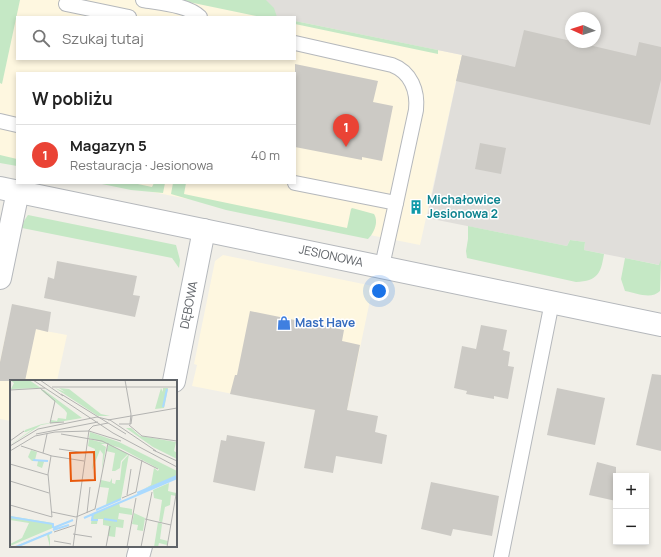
<!DOCTYPE html>
<html lang="pl">
<head>
<meta charset="utf-8">
<style>
  :root { --surface:#fff; --page:#f6f6f6; --text:#222; --muted:#767676; --line:#e0e0e0; --accent:#ea4335 }
  body { margin:0; font-family:Manrope,sans-serif; background:var(--page); color:var(--text) }
  .controls { position:absolute; right:12px; bottom:12px; display:grid; overflow:hidden; border-radius:0px; box-shadow:0 2px 6px #0003 }
  .controls button { width:36px; height:36px; display:grid; place-items:center; padding:0; border:0; border-bottom:1px solid var(--line); background:var(--surface); color:var(--text); font:20px sans-serif }
  .compass { position:absolute; left:565px; top:12px; width:36px; height:36px; border-radius:50%; background:var(--surface); box-shadow:0 2px 6px #0003; rotate:273deg }
  .you { position:absolute; left:379px; top:291px; width:14px; height:14px; margin:-10px; border:3px solid #fff; border-radius:50%; background:#1a73e8; box-shadow:0 0 0 6px #1a73e833 }
  .badge { display:grid; place-items:center; width:26px; height:26px; border-radius:50%; background:var(--accent); color:#fff; font-size:13px; font-weight:700 }
  .pin { position:absolute; translate:-50% -33px; filter:drop-shadow(0 1px 2px #0008) }
  .pin::after { content:''; position:absolute; top:21px; width:14px; height:12px; background:inherit; clip-path:polygon(0 0,100% 0,50% 100%) }
  .list { margin:0; padding:0; list-style:none }
  h2 { display:flex; justify-content:space-between; align-items:center; height:52px; margin:0; padding:0 16px; font-size:17px }
  h2 small { font-size:13px; font-weight:400; color:var(--muted) }
  .list li { display:grid; grid-template-columns:26px 1fr auto; gap:12px; align-items:center; box-sizing:border-box; height:60px; padding:0 16px; border-top:1px solid var(--line) }
  .list b { display:block; font-size:15px; white-space:nowrap }
  .list p { margin:0; font-size:13px; white-space:nowrap; color:var(--muted) }
  .list em { font-size:13px; font-style:normal; color:var(--muted) }
  .icon { flex:none; width:22px; height:22px; fill:none; stroke:currentColor; stroke-width:2; stroke-linecap:round; stroke-linejoin:round }
  .map { position:relative; flex:none; width:661px; height:557px; overflow:hidden }
  .search { position:absolute; background:var(--surface); box-shadow:0 2px 6px #0003; left:16px; top:16px; width:280px; height:44px; display:flex; align-items:center; gap:10px; box-sizing:border-box; padding:0 14px; border-radius:0px; color:var(--muted); font-size:15px }
  .panel { position:absolute; background:var(--surface); box-shadow:0 2px 6px #0003; left:16px; top:72px; width:280px; height:112px; border-radius:0px }
  .map>svg:first-child { display:block }
  .commercial { fill:#fef7e0 }
  .industrial { fill:#e0deda; fill-rule:evenodd }
  .green { fill:#c5e8c5 }
  .building { fill:#cccac5 }
  .lines { fill:none; stroke-linecap:round; stroke-linejoin:round }
  .service-casing { stroke:#b5b8bc; stroke-width:16 }
  .minor-casing { stroke:#b5b8bc; stroke-width:24 }
  .tertiary-casing { stroke:#b5b8bc; stroke-width:24 }
  .service { stroke:#fff; stroke-width:14 }
  .minor { stroke:#fff; stroke-width:22 }
  .tertiary { stroke:#fff; stroke-width:22 }
  .labels { text-anchor:middle; stroke-width:3; stroke-linejoin:round; paint-order:stroke }
  .culture-label { font-size:12px; font-weight:bold; fill:#0d838f; stroke:#fff; text-anchor:start }
  .street-label { font-size:12px; fill:#5f6368; stroke:#fff }
  .shop-label { font-size:12px; font-weight:bold; fill:#366cbe; stroke:#fff; text-anchor:start }
  .inset-river { fill:none; stroke:#aadaff; stroke-width:2 }
  .inset-road { fill:none; stroke:#b3b3b1; stroke-width:1 }
  .view { fill:#e8590c; fill-opacity:0.15; stroke:#e8590c; stroke-width:2 }
  .inset-edge { fill:none; stroke:#5f6368; stroke-width:2 }
</style>
</head>
<body>
<div class="map">
<svg width="661" height="557" viewBox="0 0 661 557">
  <rect width="100%" height="100%" fill="#f1efe8"/>
  <!-- commercial -->
  <g class="commercial">
    <path d="M0 0H198L277 17H17V59H295V21L462 55 420 245 107 183H295V73H17V165L0 162Z"/>
    <path d="M223 255 373 286 347 410H315L192 386 197 365 194 364 215 261Z"/>
    <path d="M8 324 67 335 57 381H11V421L0 419V361Z"/>
  </g>
  <!-- industrial -->
  <path class="industrial" d="M198 0H661V259L660 265 584 250 585 242 570 240 567 246 427 218 462 55 295 21V17H277ZM571 18H595V42H571Z"/>
  <!-- green -->
  <g class="green">
    <path d="M0 0H20L2 84 0 83Z"/>
    <path d="M179 0H266L274 8 277 17H261Z"/>
    <path d="M295 21 438 50V54L295 24Z"/>
    <path d="M0 155 17 159V166L0 163Z"/>
    <path d="M97 183H133L152 187 154 183H165L163 193 131 190Z"/>
    <path d="M173 183H186L184 194 347 228 351 209 352 208 374 214C379 222 374 233 368 239L226 210 171 194Z"/>
    <path d="M28 215 176 245 180 260 179 268 172 258 22 228 24 221Z"/>
    <path d="M468 226 567 246 570 240 585 242 584 250 604 254C601 273 598 281 576 282L467 258 466 251 468 239Z"/>
    <path d="M625 258 659 265 661 259 660 291C651 300 637 293 625 291L621 279Z"/>
  </g>
  <!-- building -->
  <g class="building">
    <path d="M524 30 571 41V42H576L636 56 639 42 661 47V80L650 125 456 81 462 55 515 67Z"/>
    <path d="M295 64 378 81 373 102 393 106 382 161 362 157V160L295 147Z"/>
    <path d="M480 143 506 148 501 174 475 169Z"/>
    <path d="M57 261 137 276 133 295 140 296 135 317 44 298 48 277 54 279Z"/>
    <path d="M12 304 51 312 48 332 36 329 25 381H0V362Z"/>
    <path d="M250 311 344 330 342 341 360 345 347 410 378 416 375 432 387 435 382 464 336 456 333 473 304 468 315 410 230 394 235 375H237Z"/>
    <path d="M481 325 507 330 503 350 510 352 508 366 514 367 508 399 494 396V399L466 394 467 391 454 388 462 346 476 349Z"/>
    <path d="M652 374 661 375V451L636 445Z"/>
    <path d="M557 388 605 398 595 445 547 435Z"/>
    <path d="M227 435 265 442 255 491 213 482 221 440 226 441Z"/>
    <path d="M597 462 616 467V501L589 495Z"/>
    <path d="M431 482 499 496 492 536 453 529 451 536 421 529Z"/>
  </g>
  <g class="lines">
    <defs>
      <g id="service">
        <path d="M143 0C160 3 188 5 200 17"/>
        <path d="M66 4 129 17"/>
        <path d="M295 43 392 65C411 72 418 91 416 110L396 203"/>
        <path d="M0 121 17 125"/>
        <path d="M295 183 396 203 382 266"/>
        <path d="M501 557 552 302"/>
      </g>
      <g id="minor">
        <path d="M0 278 18 191"/>
        <path d="M174 381 204 230"/>
        <path d="M138 557 141 546"/>
      </g>
      <path id="tertiary" d="M0 188 661 325"/>
    </defs>
    <!-- service casing -->
    <use href="#service" class="service-casing"/>
    <!-- minor casing -->
    <use href="#minor" class="minor-casing"/>
    <!-- tertiary casing -->
    <use href="#tertiary" class="tertiary-casing"/>
    <!-- service -->
    <use href="#service" class="service"/>
    <!-- minor -->
    <use href="#minor" class="minor"/>
    <!-- tertiary -->
    <use href="#tertiary" class="tertiary"/>
  </g>
  <!-- icons -->
  <defs>
    <symbol id="building-bare" viewBox="-9 -9 18 18"><path d="M-4-6H4V6H1V3H-1V6H-4ZM-2.5-4.3h1.7v1.8h-1.7ZM.8-4.3h1.7v1.8H.8ZM-2.5-1h1.7V.8h-1.7ZM.8-1h1.7V.8H.8Z" fill="#0f9aa8" stroke="#fff" stroke-width="2.5" paint-order="stroke"/></symbol>
    <symbol id="shop-bare" viewBox="-9 -9 18 18"><path d="M-5-2.5h2.3a2.7 3.5 0 0 1 5.4 0H5L5.5 6h-11ZM-1.5-2.5h3a1.5 2.3 0 0 0-3 0Z" fill="#3f7fe0" stroke="#fff" stroke-width="2.5" paint-order="stroke"/></symbol>
  </defs>
  <g fill-rule="evenodd">
    <use href="#building-bare" x="406" y="197" width="20" height="20"/>
    <use href="#shop-bare" x="274" y="313" width="20" height="20"/>
  </g>
  <g class="labels">
    <!-- culture labels -->
    <g class="culture-label">
      <text x="427" y="204">Michałowice<tspan x="427" dy="14">Jesionowa 2</tspan></text>
    </g>
    <!-- street labels -->
    <g class="street-label">
      <text transform="translate(331 256) rotate(12)" y="4">JESIONOWA</text>
      <text transform="translate(189 305) rotate(-79)" y="4">DĘBOWA</text>
    </g>
    <!-- shop labels -->
    <g class="shop-label">
      <text x="295" y="327">Mast Have</text>
    </g>
  </g>
  <!-- overview -->
  <g transform="translate(10 380)">
    <rect width="167" height="167" fill="#f1efe8"/>
    <path d="M0 0H19L31 8 1 9 4 3ZM45 8 55 12 49 8 59 9 91 34 100 36H88ZM151 8 153 12V8H158L155 24 154 28 145 29ZM31 10H34L72 38 31 45 0 65 23 49 16 52H14L15 50 32 44 41 43V40L47 41 48 38 56 39 57 33 54 29 62 36ZM116 48H121L130 56 166 62 164 71 167 73V79L143 67ZM80 52 109 62 167 91V96L134 109 141 105 144 88 148 91 149 89 110 68 79 58ZM79 59 97 64H91L96 67 92 90 93 74 90 70 82 90 85 69 78 66ZM99 64 118 74 111 81 110 88 105 91H102L105 73 96 71ZM21 70 27 72 25 80 38 82H34L32 88 27 86 28 81H22L18 77ZM119 74 111 119 96 125 99 108 90 107 91 100 100 102 102 98V103L105 104 106 100H110L112 82ZM159 103 158 111 166 113V116L161 115 160 125 155 127 152 143 149 141 152 120 144 118 143 110ZM109 123 110 127 122 129V135L109 133 108 139 114 140 113 148 106 147 105 157 98 156 99 146 93 145V139H88L87 144H81L82 135ZM124 133 135 138 133 151 127 150 128 145 122 144ZM0 136 43 143 44 147 64 139 0 166V164L12 158 19 143 0 140ZM148 142 152 144 150 159 158 161 157 165 149 163 148 167H144ZM43 151 39 155 40 159V167L37 155 3 167Z" fill="#c5e8c5"/>
    <path class="inset-river" d="M153 27 157 9M23 80 38 81M127 113 167 96M86 130 111 119M83 134 167 98M0 137 43 144V148M74 138 83 134 82 140H88M94 139 107 141M43 148 63 140M43 150 59 145M6 167 42 152"/>
    <path class="inset-road" d="M23 0 103 53 167 87M30 0 53 16M115 0 121 34 120 44M42 7H167M30 8 45 21 40 43 54 42M0 10 35 8M51 14 116 54M98 40 167 28M109 44H121L122 36M119 45 132 56 167 61M26 54 88 42M51 54 92 61 148 89M0 61 14 51M0 66 28 49 87 37 100 40 146 71M11 66 42 76 74 81M49 69 76 73M143 70 167 81M0 71 25 56 45 52 79 51 111 61M33 73 37 54M0 84 38 95M0 101 39 113M117 115 121 89M112 118 126 112 132 80M0 125 42 137 38 94 41 76M42 132 66 137M77 133 80 107M66 137 85 129 98 63M135 139 161 145M44 152 65 145M63 154 82 157M44 161 61 164M63 167 79 50 83 46 98 43M96 167 100 146M117 167 126 118M131 167 142 112M157 167 167 109"/>
    <path class="view" d="M84 72 85 100 61 101 60 73Z"/>
    <rect width="167" height="167" class="inset-edge"/>
  </g>
</svg>
<div class="controls">
<button>+</button>
<button>−</button>
</div>
<svg class="compass" viewBox="-18 -18 36 36"><path d="M0-13l5 13h-10z" fill="#e53935"/><path d="M0 13l5-13h-10z" fill="#767676"/></svg>
<div class="you"></div>
<div class="pin badge" style="left:346px;top:147px">1</div>
<div class="search"><svg class="icon" aria-label="search" viewBox="0 0 24 24"><circle cx="10" cy="10" r="6"/><path d="M15 15l6 6"/></svg>Szukaj tutaj</div>
<section class="panel">
<h2>W pobliżu<small></small></h2>
<ul class="list">
<li><span class="badge">1</span><div><b>Magazyn 5</b><p>Restauracja · Jesionowa</p></div><em>40 m</em></li>
</ul>
</section>
</div>
</body>
</html>
